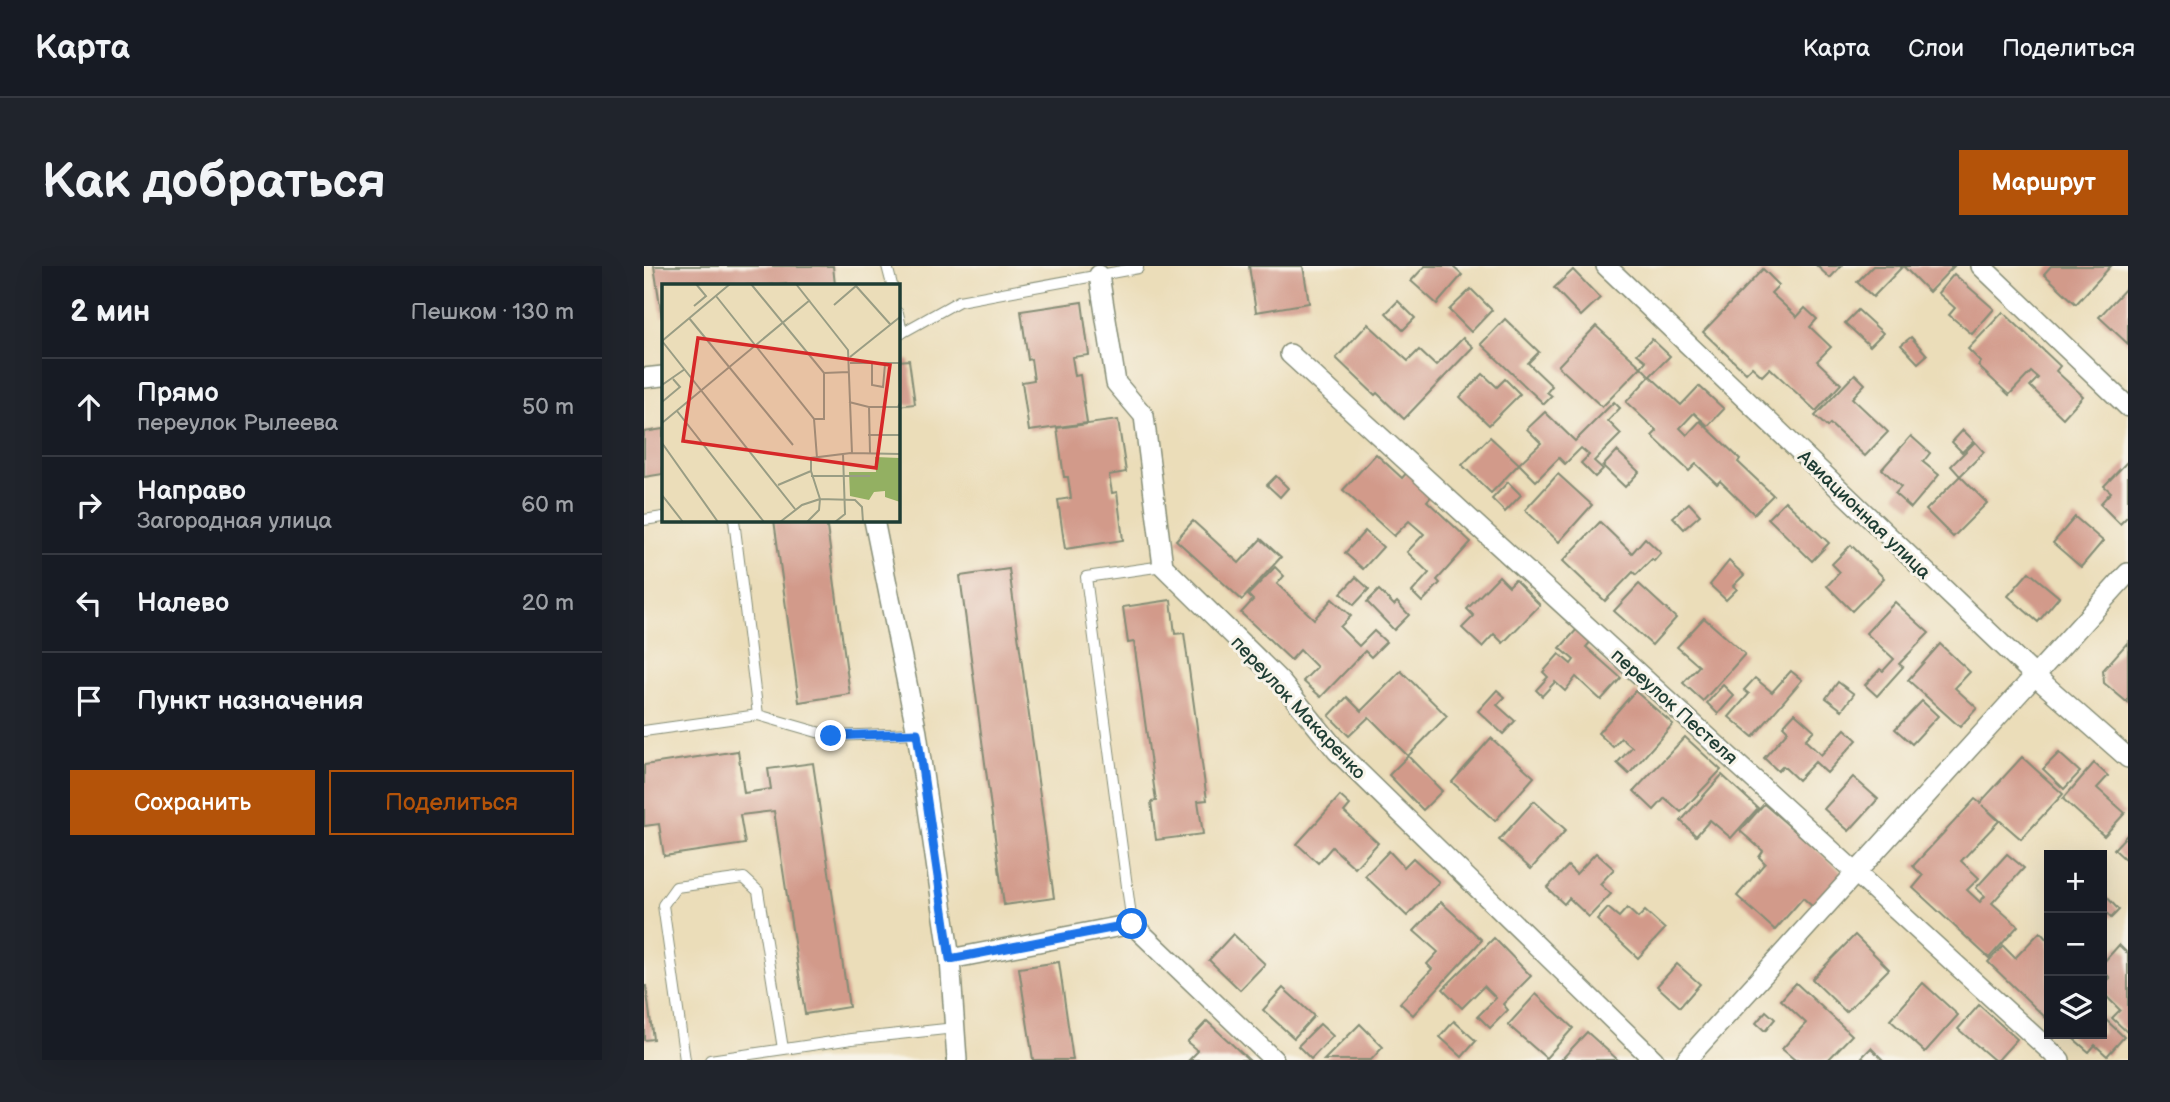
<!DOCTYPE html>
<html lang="ru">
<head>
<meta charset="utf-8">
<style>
  :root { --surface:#171b24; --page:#20242c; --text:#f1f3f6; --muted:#9ea1a6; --line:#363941; --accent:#b45309 }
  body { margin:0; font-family:"Balsamiq Sans",sans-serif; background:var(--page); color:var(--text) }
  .controls { position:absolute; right:21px; bottom:21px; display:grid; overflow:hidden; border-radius:0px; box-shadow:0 7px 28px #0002 }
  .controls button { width:63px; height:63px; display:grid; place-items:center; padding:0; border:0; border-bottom:2px solid var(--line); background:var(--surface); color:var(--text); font:35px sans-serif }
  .stop { position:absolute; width:21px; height:21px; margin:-16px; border:5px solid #1a73e8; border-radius:50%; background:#fff }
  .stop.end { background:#1a73e8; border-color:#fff; box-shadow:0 2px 7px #0008 }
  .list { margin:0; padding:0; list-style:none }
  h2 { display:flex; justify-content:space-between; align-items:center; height:91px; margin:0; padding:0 28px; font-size:30px }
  h2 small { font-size:23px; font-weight:400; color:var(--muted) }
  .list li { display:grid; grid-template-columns:46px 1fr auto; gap:21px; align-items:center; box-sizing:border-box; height:98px; padding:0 28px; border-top:2px solid var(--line) }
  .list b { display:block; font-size:26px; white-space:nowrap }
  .list p { margin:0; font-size:23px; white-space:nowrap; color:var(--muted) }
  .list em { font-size:23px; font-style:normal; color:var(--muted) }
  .actions { display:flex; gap:14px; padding:21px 28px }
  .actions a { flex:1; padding:16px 0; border:2px solid var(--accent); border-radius:0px; text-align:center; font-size:24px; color:var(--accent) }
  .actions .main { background:var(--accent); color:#fff }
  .icon { flex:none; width:38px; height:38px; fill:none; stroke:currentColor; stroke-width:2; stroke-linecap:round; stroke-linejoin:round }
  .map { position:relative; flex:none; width:1484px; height:794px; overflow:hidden; border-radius:0px }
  header { display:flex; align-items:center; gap:42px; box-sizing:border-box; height:98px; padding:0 35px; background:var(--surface); border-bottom:2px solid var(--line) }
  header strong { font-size:33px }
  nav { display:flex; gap:38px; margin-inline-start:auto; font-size:24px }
  .intro { display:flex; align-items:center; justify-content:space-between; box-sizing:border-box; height:168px; padding:0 42px }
  h1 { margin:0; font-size:49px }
  .button { padding:18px 32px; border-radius:0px; background:var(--accent); color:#fff; font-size:24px; font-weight:700 }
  main { display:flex; gap:42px; padding:0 42px }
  aside { flex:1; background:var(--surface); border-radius:0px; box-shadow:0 7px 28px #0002 }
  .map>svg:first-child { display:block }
  .building { fill:#d29a8a }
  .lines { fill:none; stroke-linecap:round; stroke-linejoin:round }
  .service-casing { stroke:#858d76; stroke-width:12 }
  .minor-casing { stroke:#858d76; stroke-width:22 }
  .service { stroke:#fff; stroke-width:10 }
  .minor { stroke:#fff; stroke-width:19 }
  .route { stroke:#1a73e8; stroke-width:9 }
  .labels { text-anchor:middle; stroke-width:6; stroke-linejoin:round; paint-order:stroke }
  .street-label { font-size:19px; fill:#1f3d34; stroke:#f7f3e8 }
  .inset-road { fill:none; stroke:#999d84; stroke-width:2 }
  .view { fill:#d62828; fill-opacity:0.15; stroke:#d62828; stroke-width:3.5 }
  .inset-edge { fill:none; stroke:#1f3d34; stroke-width:3.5 }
</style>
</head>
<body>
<header>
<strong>Карта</strong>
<nav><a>Карта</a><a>Слои</a><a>Поделиться</a></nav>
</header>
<div class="intro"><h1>Как добраться</h1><a class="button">Маршрут</a></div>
<main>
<aside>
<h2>2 мин<small>Пешком · 130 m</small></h2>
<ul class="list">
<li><svg class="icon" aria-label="ahead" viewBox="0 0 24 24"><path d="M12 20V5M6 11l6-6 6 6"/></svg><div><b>Прямо</b><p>переулок Рылеева</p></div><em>50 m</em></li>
<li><svg class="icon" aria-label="right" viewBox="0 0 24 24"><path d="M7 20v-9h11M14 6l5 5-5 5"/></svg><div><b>Направо</b><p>Загородная улица</p></div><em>60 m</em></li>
<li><svg class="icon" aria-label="left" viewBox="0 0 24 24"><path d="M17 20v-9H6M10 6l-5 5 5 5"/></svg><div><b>Налево</b></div><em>20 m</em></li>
<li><svg class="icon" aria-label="arrive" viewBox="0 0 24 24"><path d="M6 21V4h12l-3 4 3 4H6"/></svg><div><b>Пункт назначения</b></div></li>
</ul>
<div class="actions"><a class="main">Сохранить</a><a>Поделиться</a></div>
</aside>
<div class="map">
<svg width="1484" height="794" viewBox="0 0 1484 794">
  <rect width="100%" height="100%" fill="#f7f3e8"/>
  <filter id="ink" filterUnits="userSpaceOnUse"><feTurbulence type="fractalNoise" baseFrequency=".0143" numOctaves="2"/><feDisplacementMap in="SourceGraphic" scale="14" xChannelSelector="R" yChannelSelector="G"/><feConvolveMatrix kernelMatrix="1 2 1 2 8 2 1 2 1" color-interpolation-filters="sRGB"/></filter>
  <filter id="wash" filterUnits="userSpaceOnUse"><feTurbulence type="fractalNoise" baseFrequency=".00686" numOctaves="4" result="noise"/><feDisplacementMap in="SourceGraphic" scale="28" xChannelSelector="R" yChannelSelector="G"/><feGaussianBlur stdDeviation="1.57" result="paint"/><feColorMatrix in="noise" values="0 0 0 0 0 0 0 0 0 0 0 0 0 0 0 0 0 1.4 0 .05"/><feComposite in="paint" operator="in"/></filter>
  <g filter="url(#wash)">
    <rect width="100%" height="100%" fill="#ebddb9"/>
    <g id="blocks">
      <!-- building -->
      <g class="building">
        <path d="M10 0H189L191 19H142V17L125 19H19V52H18Z"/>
        <path d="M605 0H659L665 37 612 46Z"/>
        <path d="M781 0H808L818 9 793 38 767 15Z"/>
        <path d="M1173 0H1197L1186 12Z"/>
        <path d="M1229 0H1310L1285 26 1259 0 1229 31 1213 16Z"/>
        <path d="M1407 0H1467L1432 38 1400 8Z"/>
        <path d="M1119 3 1135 19 1127 27 1153 51 1161 42 1173 53 1166 61 1187 81 1173 95 1197 118 1172 145 1126 102 1118 110 1108 101 1102 107 1059 66Z"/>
        <path d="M929 4 956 32 937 50 910 22Z"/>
        <path d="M1310 8 1350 43 1328 68 1305 49 1311 42 1294 27Z"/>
        <path d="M1484 20V78L1455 51Z"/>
        <path d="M827 23 848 44 827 66 805 44Z"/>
        <path d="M754 35 771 52 759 64 742 47Z"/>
        <path d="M438 36 445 89 428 91 431 110 436 109 443 157 385 165 378 116 390 114 387 93 384 94 377 45Z"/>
        <path d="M1214 44 1239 67 1226 80 1201 57Z"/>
        <path d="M1359 46 1416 100 1412 105 1439 130 1419 152 1386 120 1394 112 1387 106 1365 129 1334 100 1337 96 1324 83Z"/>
        <path d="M861 53 895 86 884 97 908 120 903 126 908 130 900 138 837 78Z"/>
        <path d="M724 58 764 95 775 84 792 100 819 72 829 81 760 153 733 127 731 129 692 92Z"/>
        <path d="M952 60 997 101 958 141 914 100Z"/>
        <path d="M1267 71 1283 89 1274 97 1257 79Z"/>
        <path d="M1008 73 1026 90 1006 110 1037 139 1055 120 1080 143 1064 160 1050 147 1036 162 1043 169 1056 155 1096 193 1094 196 1129 229 1110 248 1076 215 1073 218 1052 198 1045 205 1008 170 1013 165 982 136 1006 110 997 101 1002 95 993 88Z"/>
        <path d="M265 94 271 138 254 140V95Z"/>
        <path d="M839 108 853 121 861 113 876 128 845 159 816 131Z"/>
        <path d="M1211 108 1221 118 1208 132 1244 166 1221 190 1186 158 1183 161 1171 150Z"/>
        <path d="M970 136 976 142 964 155 977 168 950 195 959 203 951 211 937 197 945 189 937 182 921 198 915 192 892 215 875 198 847 227 818 199 846 171 875 198 897 177 883 163 901 146 931 175Z"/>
        <path d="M474 154 482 206 465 209 468 227 473 226 479 274 421 283 414 234 427 232 424 211H420L413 162Z"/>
        <path d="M19 163V208L0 211V166Z"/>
        <path d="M1319 164 1330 175 1318 186 1308 176Z"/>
        <path d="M1267 170 1286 187 1279 196 1295 209 1267 242 1251 228 1257 221 1238 203Z"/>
        <path d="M1331 176 1340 186 1316 210 1307 200Z"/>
        <path d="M973 185 995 206 981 221 959 200Z"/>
        <path d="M732 188 758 212 766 203 791 226 783 235 827 276 793 314 796 317 778 336 768 326 785 307 763 286 780 268 765 255 750 270 699 224Z"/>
        <path d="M1484 195V250L1476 258 1456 238 1467 226 1460 220Z"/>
        <path d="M914 208 948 239 915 276 881 244Z"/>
        <path d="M632 210 644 222 636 231 623 219Z"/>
        <path d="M1316 210 1343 237 1309 271 1282 244Z"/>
        <path d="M864 216 877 229 861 246 848 233Z"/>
        <path d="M1141 235 1185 277 1168 295 1124 252Z"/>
        <path d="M1045 237 1056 249 1040 263 1029 251Z"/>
        <path d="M1431 251 1459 275 1437 301 1409 277Z"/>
        <path d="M130 254H182L206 428 155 436Z"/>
        <path d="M549 255 595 297 617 273 637 291 598 334 532 274Z"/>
        <path d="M956 256 988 287 1001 272 1017 287 1010 295 1008 293 992 309 989 306 961 335 919 295Z"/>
        <path d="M721 265 739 281 719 303 701 287Z"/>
        <path d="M1207 279 1240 312 1208 345 1183 320 1196 306 1188 298Z"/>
        <path d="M1085 295 1100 309 1089 320 1093 323 1082 334 1066 319Z"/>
        <path d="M631 301 640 310 633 318 670 353 688 333 707 350 696 361 715 380 730 365 742 376 727 391 721 385 677 431 659 415 673 401 656 384 647 394 597 347 609 334 604 329Z"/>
        <path d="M365 303 410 632 360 639 316 310Z"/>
        <path d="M1385 306 1415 331 1394 356 1364 330Z"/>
        <path d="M855 310 865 320 871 314 896 339 859 377 850 368 838 381 818 362 830 350 823 343Z"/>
        <path d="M712 311 725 323 710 339 697 327Z"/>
        <path d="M995 318 1032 352 1008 379 970 345Z"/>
        <path d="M735 324 750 339 753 336 765 349 750 364 723 336Z"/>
        <path d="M527 334 531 368 540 367 563 534 554 535 559 568 512 574 507 536 512 535 490 376 484 377 479 341Z"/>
        <path d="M1251 336 1285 367 1255 398 1259 401 1233 430 1221 419 1236 403 1239 405 1250 393 1222 367Z"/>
        <path d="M1060 352 1101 388 1059 435 1039 417 1055 400 1033 381Z"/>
        <path d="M935 361 949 373 942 381 977 412 957 434 932 411 921 425 911 416 898 430 892 424 904 411 899 406 915 388 927 398 930 394 916 382Z"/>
        <path d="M1484 376V437L1460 417 1459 404Z"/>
        <path d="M1296 378 1326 406 1311 422 1333 442 1316 461 1264 414Z"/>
        <path d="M757 405 803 450 764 490 725 451 705 470 685 450 703 431 717 445Z"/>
        <path d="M1147 405 1158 414 1109 471 1085 451 1105 428 1100 424 1111 412 1128 426Z"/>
        <path d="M1194 416 1210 428 1198 444 1182 432Z"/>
        <path d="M1079 419 1090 430 1074 448 1063 437Z"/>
        <path d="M853 424 861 431 853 439 871 455 859 468 834 445Z"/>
        <path d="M991 425 1029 458 985 508 973 497 988 481 977 472 969 481 954 467Z"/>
        <path d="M1278 435 1294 450 1268 478 1251 463Z"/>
        <path d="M1151 447 1170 464 1161 474 1177 489 1201 463 1213 474 1183 507 1171 496 1154 514 1139 500 1134 505 1120 492 1144 465 1139 460Z"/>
        <path d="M1041 471 1077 504 1037 546 1021 532 1010 544 990 525Z"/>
        <path d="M847 472 890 511 851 555 808 516Z"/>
        <path d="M94 485 100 527 127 523 124 503 169 497 205 741 161 748 130 545 96 549 101 578 20 590 15 558 0 560V499Z"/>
        <path d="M1415 487 1436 506 1420 523 1399 503Z"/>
        <path d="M764 490 798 525 779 544 745 509Z"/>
        <path d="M1378 491 1419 528 1377 573 1338 539 1355 555 1317 595 1335 612 1323 624 1336 636 1341 630 1332 622 1363 588 1380 602 1348 637 1374 660 1345 692 1269 622 1279 610 1269 600 1331 533 1336 537Z"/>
        <path d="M1450 497 1464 510 1453 522 1481 547 1460 570 1419 533Z"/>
        <path d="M1078 509 1114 542 1087 572 1066 554 1052 570 1037 555Z"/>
        <path d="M1209 511 1234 533 1205 565 1180 543Z"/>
        <path d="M696 530 706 539 700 546 734 577 711 602 688 581 674 597 653 578Z"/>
        <path d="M890 535 922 564 887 603 855 574Z"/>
        <path d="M1120 538 1199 607 1169 641 1159 632 1131 664 1093 630 1121 597 1115 591 1119 585 1096 565Z"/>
        <path d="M1484 568V596L1470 583Z"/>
        <path d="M745 585 760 601 769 592 795 616 763 650 721 610Z"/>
        <path d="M952 587 970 603 956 618 967 628 945 651 925 632 920 638 903 622 924 600 932 608Z"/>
        <path d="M1458 626 1475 644 1467 652 1458 642Z"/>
        <path d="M797 636 838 674 769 749 756 737 788 703 783 698 794 686 770 665Z"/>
        <path d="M964 642 975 651 983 642 994 652 1001 645 1021 663 994 692 953 654Z"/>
        <path d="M1396 666 1405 676 1404 754 1344 696 1359 680 1371 692Z"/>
        <path d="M589 668 621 698 596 724 565 694Z"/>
        <path d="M1211 669 1245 703 1202 746 1168 713Z"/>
        <path d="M850 672 887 710 859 738 864 744 846 762 834 750 852 732 840 720 818 742 799 723Z"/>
        <path d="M1475 679 1484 688V767L1468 752 1476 744 1458 726V720L1466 712 1458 704V698Z"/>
        <path d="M415 696 429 794H389L375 702Z"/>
        <path d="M1033 698 1056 718 1036 741 1013 720Z"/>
        <path d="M1152 717 1208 769 1184 794H1151L1138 783 1162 757 1137 734Z"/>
        <path d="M1279 717 1314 749 1281 786 1246 754Z"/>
        <path d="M0 720H2L9 773 0 774Z"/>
        <path d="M639 722 670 750 650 772 619 744Z"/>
        <path d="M892 728 929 762 902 792 864 759Z"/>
        <path d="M1335 739 1373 773 1354 794H1350L1314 763Z"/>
        <path d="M1122 745 1131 753 1121 765 1112 757Z"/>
        <path d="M1458 750 1480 771 1463 790 1451 779 1445 786 1424 768H1458Z"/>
        <path d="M563 755 605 794H545L554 785 543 776Z"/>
        <path d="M810 755 832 775 818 791 796 771Z"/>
        <path d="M676 758 689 770 667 793 654 780Z"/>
        <path d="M716 758 739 781 727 794H680Z"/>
        <path d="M943 766 974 794H917Z"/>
        <path d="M1227 782 1239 794H1221L1218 791Z"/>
      </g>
    </g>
  </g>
  <g filter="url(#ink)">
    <use href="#blocks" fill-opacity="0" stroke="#858d76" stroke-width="2"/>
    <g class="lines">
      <defs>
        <g id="service">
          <path d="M243 0 248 19"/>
          <path d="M254 47 258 67"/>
          <path d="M254 69 315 35 494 2V0"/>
          <path d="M0 254 19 251"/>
          <path d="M90 254 114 449 187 470 273 467"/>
          <path d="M0 465 114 449"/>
          <path d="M488 658 442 311 519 300"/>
          <path d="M41 794 19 639 32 621 100 612 114 625 139 783"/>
          <path d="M66 794 208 773 311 762"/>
        </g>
        <g id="minor">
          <path d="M962 0 1391 410 1484 492"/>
          <path d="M1337 0 1484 141"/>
          <path d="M455 9 472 117 500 150 519 300 636 415 693 485 1010 794"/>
          <path d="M646 88 1416 794"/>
          <path d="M0 112 19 110"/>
          <path d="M230 254 273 467 306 693 313 794"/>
          <path d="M306 693 488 658 630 794"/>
          <path d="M1042 794 1484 307"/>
        </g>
      </defs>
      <!-- service casing -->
      <use href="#service" class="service-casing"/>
      <!-- minor casing -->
      <use href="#minor" class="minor-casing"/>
      <!-- service -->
      <use href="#service" class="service"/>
      <!-- minor -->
      <use href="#minor" class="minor"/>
    </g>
  </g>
  <g class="lines" filter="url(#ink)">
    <!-- route -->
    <path class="route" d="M187 470 273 467 306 693 488 658"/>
  </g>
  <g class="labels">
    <!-- street labels -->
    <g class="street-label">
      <text transform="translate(1221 248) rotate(44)" y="7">Авиационная улица</text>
      <text transform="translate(1031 440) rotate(42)" y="7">переулок Пестеля</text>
      <text transform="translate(655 441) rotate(47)" y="7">переулок Макаренко</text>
    </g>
  </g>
  <!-- overview -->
  <g transform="translate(18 18)">
    <rect width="238" height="238" fill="#ebddb9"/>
    <path d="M213 173 238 174V218L223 213V207L212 208 207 216 188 212 187 188H214Z" fill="#93b062"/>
    <path class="inset-road" d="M89 0 162 89 187 88M134 0 186 66 190 169 238 170M54 12 152 135 155 174M172 21 194 2 228 40M32 22 44 12 34 0M27 34 131 161M0 57 133 225M0 57 68 0M188 73 238 33M188 79H238M210 80V101L221 103 223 80M237 80 238 110M0 101 23 85M0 118 18 103 11 95M187 118 207 123 208 169M207 123H236L238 119M15 127 102 238M152 135H162V89M0 139 148 16M206 151H238M0 159 56 238M149 192H208M116 201 149 187V174L189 169M0 211 21 238M118 238 140 221 158 215 149 187M145 238 157 226 158 215 193 216 200 223 201 238M173 238 183 230 181 170"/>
    <path class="view" d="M36 54 228 81 214 184 21 157Z"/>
    <rect width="238" height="238" class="inset-edge"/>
  </g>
</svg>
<div class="controls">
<button>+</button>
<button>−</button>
<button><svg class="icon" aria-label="layers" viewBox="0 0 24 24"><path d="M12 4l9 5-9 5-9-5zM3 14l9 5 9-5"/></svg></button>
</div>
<div class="stop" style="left:488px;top:658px"></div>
<div class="stop end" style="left:187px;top:470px"></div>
</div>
</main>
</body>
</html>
